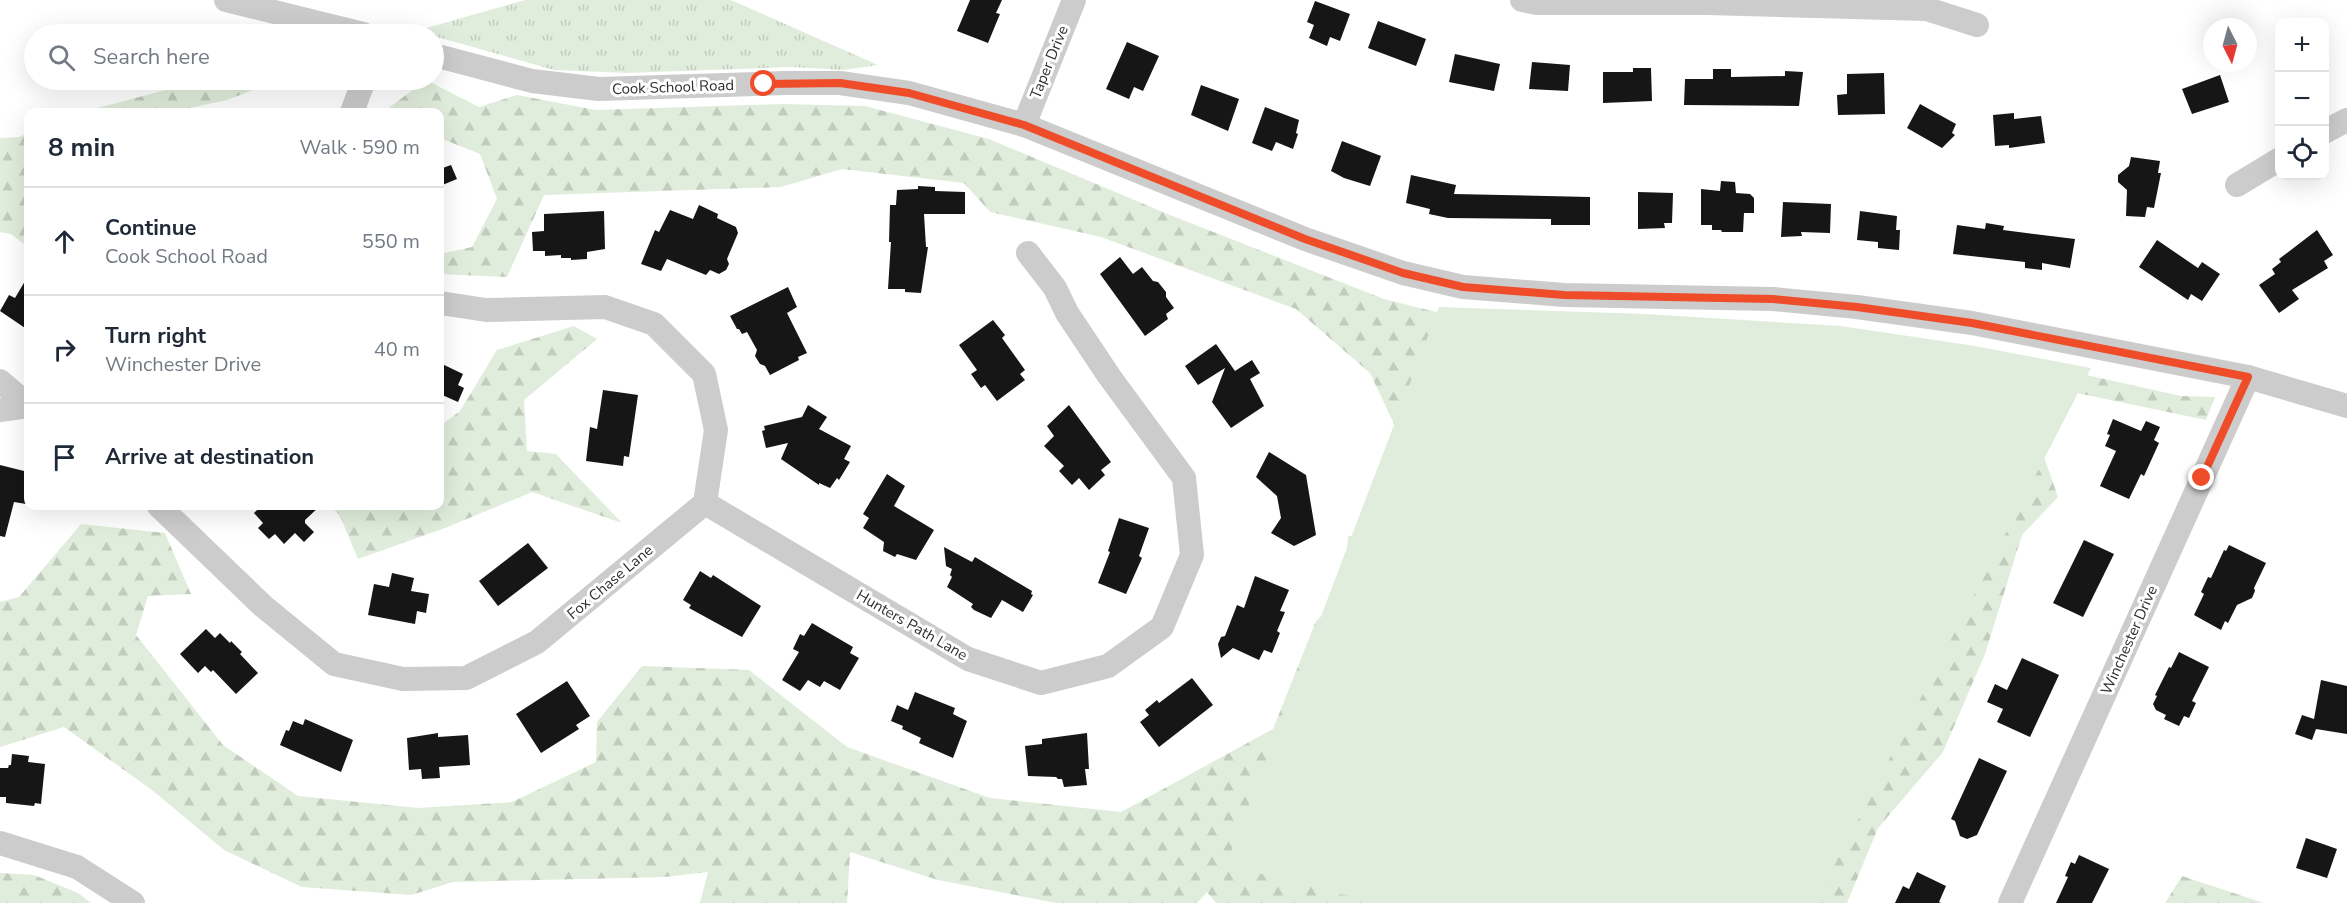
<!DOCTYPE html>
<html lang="en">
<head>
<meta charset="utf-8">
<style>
  :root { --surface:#fff; --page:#f2f2f3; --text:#1f2937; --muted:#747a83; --line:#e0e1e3 }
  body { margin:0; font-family:"Nunito Sans",sans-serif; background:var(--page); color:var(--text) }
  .controls { position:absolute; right:18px; top:18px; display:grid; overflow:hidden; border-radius:12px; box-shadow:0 6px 24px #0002 }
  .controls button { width:54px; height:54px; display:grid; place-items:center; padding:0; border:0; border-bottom:2px solid var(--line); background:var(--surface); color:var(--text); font:30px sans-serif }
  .compass { position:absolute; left:2203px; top:18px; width:54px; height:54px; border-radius:50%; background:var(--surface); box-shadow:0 6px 24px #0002; rotate:174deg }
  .stop { position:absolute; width:18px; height:18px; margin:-14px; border:4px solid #ef4c29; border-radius:50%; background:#fff }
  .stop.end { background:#ef4c29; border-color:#fff; box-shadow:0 2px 6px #0008 }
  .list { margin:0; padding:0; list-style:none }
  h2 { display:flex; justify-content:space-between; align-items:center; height:78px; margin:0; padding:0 24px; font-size:26px }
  h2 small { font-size:20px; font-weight:400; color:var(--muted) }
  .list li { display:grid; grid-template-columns:39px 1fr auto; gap:18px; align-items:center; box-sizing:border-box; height:108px; padding:0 24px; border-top:2px solid var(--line) }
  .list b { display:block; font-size:22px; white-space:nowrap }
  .list p { margin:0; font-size:20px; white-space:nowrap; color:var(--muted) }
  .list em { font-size:20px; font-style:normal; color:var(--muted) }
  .icon { flex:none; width:33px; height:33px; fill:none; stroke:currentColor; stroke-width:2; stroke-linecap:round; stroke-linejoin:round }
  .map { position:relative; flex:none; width:2347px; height:903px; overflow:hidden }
  .search { position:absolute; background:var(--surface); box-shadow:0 6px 24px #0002; left:24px; top:24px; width:420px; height:66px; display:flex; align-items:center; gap:15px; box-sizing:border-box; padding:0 21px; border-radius:33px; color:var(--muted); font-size:22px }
  .panel { position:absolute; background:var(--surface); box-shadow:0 6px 24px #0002; left:24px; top:108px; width:420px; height:402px; border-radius:12px }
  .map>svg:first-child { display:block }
  .grass { fill:url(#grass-tufts) }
  .forest { fill:url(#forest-firs) }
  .park { fill:#e1eddc }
  .building { fill:#161616 }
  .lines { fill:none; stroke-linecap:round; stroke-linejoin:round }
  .minor { stroke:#ccc; stroke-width:24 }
  .route { stroke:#ef4c29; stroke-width:8 }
  .labels { text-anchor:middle; stroke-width:6; stroke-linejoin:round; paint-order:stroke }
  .street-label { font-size:15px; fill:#2f2f2f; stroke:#fff }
</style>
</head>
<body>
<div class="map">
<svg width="2347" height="903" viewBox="0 0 2347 903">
  <defs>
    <pattern id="grass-tufts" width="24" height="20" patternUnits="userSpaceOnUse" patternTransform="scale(1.5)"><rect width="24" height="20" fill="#e1eddc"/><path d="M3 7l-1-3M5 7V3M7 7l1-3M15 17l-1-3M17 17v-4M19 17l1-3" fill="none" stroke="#c1ccbd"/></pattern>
    <pattern id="forest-firs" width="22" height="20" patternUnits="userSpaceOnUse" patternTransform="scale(1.5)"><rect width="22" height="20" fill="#e1eddc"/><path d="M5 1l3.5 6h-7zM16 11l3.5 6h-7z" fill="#c1ccbd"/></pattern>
  </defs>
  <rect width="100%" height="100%" fill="#fff"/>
  <!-- grass -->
  <path class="grass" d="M525 0H731L878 65 843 70 792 67 627 73 554 70 416 31Z"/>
  <!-- forest -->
  <g class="forest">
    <path d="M203 80H279L227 100 171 112H83Z"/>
    <path d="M426 80 479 107 517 95 596 110 783 104 865 106 989 139 1170 215 1384 299 1452 316 1996 355 2181 396 2215 397 2206 420 2053 388 2035 431 2058 497 2022 535 1985 654 1943 752 1878 828 1847 903H1216L1207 892 1197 903H1056L938 880 850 852 847 903H700L708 872 665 877 453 882 411 895 302 887 224 850 152 790 64 727 0 747V602L19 597 81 524 165 533 191 594 148 596 136 635 223 745 298 796 418 808 512 802 596 762 597 722 642 666 749 670 847 747 990 798 1121 812 1273 729 1316 621 1343 597 1348 536 1384 534 1404 445 1370 373 1296 309 1101 237 990 212 964 183 842 169 781 187 544 195 507 277 440 274V254L472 247 497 199 480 154 440 138V112H383Z"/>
    <path d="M28 133V247L11 234 0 232V138L19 137Z"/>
    <path d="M574 326 597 339 524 400 527 451 556 454 622 523 532 492 445 528 358 559 340 516 331 506H440V426L460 411 497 350Z"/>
    <path d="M0 873 34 875 78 893 91 903H0Z"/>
    <path d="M2182 876 2264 903H2165Z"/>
  </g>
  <!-- park -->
  <path class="park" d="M1439 307 1645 314 1841 326 1975 346 2091 368 1815 903H1376L1226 865Z"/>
  <!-- building -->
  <g class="building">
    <path d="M970 0H1002L996 13 1000 14 988 43 957 31Z"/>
    <path d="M1315 1 1350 14 1340 41 1330 37 1327 46 1309 38 1314 25 1307 22Z"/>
    <path d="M1378 21 1426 39 1416 66 1368 48Z"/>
    <path d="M1127 42 1159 56 1143 91 1134 87 1129 99 1106 89Z"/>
    <path d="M1455 54 1500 64 1494 91 1449 82Z"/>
    <path d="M1532 62 1570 65 1568 91 1529 89Z"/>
    <path d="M1633 68H1651L1652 101 1603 103V72H1633Z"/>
    <path d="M1713 69H1731V77L1785 76V71L1803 72 1799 106 1684 105 1685 79H1713Z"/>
    <path d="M1884 73 1885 114 1838 115 1837 95 1847 94V74Z"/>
    <path d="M2220 75 2229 102 2192 114 2182 89Z"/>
    <path d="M1201 85 1239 99 1228 131 1191 115Z"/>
    <path d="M1920 104 1956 124 1952 133 1955 135 1942 148 1907 128Z"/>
    <path d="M1265 107 1299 120 1296 133 1298 134 1293 149 1276 142 1272 151 1252 143Z"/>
    <path d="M2014 113V119L2041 116 2045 143 2009 148V145L1995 146 1993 115Z"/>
    <path d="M1342 141 1381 156 1370 186 1344 178 1331 171Z"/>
    <path d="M2131 157 2160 161 2158 173H2161L2154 208 2147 207 2145 217 2126 216 2127 190 2118 182V175L2129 166Z"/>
    <path d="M451 165 457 179 440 186V169Z"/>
    <path d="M1411 175 1456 185 1454 194 1590 197V225H1551V219L1448 218 1429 214 1430 209 1406 203Z"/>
    <path d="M1721 181 1735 182 1736 193 1750 194 1754 198V213H1744L1743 232H1722L1721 230H1712V225H1701V189L1720 191Z"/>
    <path d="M918 186 935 187V191L965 192V214H924L926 247H928L921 293 905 292V289H888L891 242H889L890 205H896L897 190 918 189Z"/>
    <path d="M1638 192 1673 193 1672 223H1664L1665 228 1638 229Z"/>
    <path d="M1783 202 1831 204 1830 233 1801 232 1802 236 1781 237Z"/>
    <path d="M699 205 718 214 717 218 736 227 738 233 727 259 729 264 726 270 719 274 710 270 706 275 667 259 661 271 641 264 655 230 659 232 670 210 693 219Z"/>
    <path d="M604 211 605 249 587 252V259L571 260V258H561V255L545 256V251H533L532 232 544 231V214Z"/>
    <path d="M1860 211 1897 216 1896 230H1900L1899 250 1878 248V242L1857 240Z"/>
    <path d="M1986 223 2004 226 2003 230 2075 239 2070 268 2042 263V270L2025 268V262L1953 254 1957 225 1985 229Z"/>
    <path d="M2317 230 2333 255 2324 261 2328 268 2292 290 2299 299 2279 313 2259 285 2275 274 2272 269 2281 262 2279 259Z"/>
    <path d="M2157 240 2198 268 2202 262 2220 274 2202 301 2191 294 2188 300 2139 267Z"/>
    <path d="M1120 257 1133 274 1142 267 1153 281 1158 282 1166 292V297L1174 308 1166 314 1168 319 1145 336 1100 274Z"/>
    <path d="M28 276V330L0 311 9 295 15 298Z"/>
    <path d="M788 287 797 307 787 313 807 353 798 357 799 360 770 375 765 366 760 364 755 356 757 350 747 332 742 334 739 329H737L730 316Z"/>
    <path d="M993 320 1005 335 1002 338 1025 370 1020 374 1025 380 997 401 985 385 981 388 971 374 977 370 959 345Z"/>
    <path d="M1216 344 1235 371 1252 360 1260 373 1250 379 1264 406 1231 428 1212 402 1225 368 1198 385 1185 366Z"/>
    <path d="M440 363 463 374 458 385 464 388 458 402 440 394Z"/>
    <path d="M603 390 638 395 629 457 624 456 623 466 586 461 590 427 597 429Z"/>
    <path d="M808 405 827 417 819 429 851 446 844 459 850 462 839 480 837 478 830 488 819 483V485L781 459 788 443 766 448 762 431 765 430 764 426 802 417Z"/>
    <path d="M1069 405 1111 462 1101 470 1105 475 1089 490 1079 478 1072 485 1059 471 1064 466 1044 446 1054 436 1047 426Z"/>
    <path d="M2113 419 2141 431 2146 421 2160 427 2154 440 2159 443 2144 476 2141 474 2129 499 2100 486 2116 451 2105 446 2110 435 2107 434Z"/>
    <path d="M1269 452 1306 475 1316 535 1294 546 1271 533 1281 518 1277 496 1256 477Z"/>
    <path d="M0 465 28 472V493L26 504 14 502 5 537 0 536Z"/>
    <path d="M887 474 905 486 894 506 934 530 916 560 897 554 895 557 883 551 884 542 863 528 869 518 863 514Z"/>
    <path d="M261 506H320L305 520V523L314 532 304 542 295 533 284 544 275 534 269 539 258 528 263 523 254 513Z"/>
    <path d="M1119 518 1149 528 1139 556 1142 558 1126 594 1098 583 1110 552 1108 551Z"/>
    <path d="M2084 540 2114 554 2083 617 2053 603Z"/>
    <path d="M528 543 548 568 498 606 479 581Z"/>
    <path d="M2229 545 2266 563 2254 588 2255 591 2252 598 2237 605 2228 623 2225 621 2221 630 2194 615 2204 594 2201 592 2208 577 2211 578 2224 550 2226 551Z"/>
    <path d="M944 547 972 562 975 557 1032 591 1031 594 1033 595 1023 612 1002 600 991 618 974 610 971 607 973 604 947 587 952 577 950 575 952 569 946 566Z"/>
    <path d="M700 571 711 578 713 575 761 606 742 637 689 608 691 605 683 600Z"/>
    <path d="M392 573 414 578 411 591 429 594 426 613 417 611 415 624 368 615 374 584 389 587Z"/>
    <path d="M1255 576 1289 590 1280 611 1285 612 1277 631 1280 633 1272 653 1264 650 1259 660 1233 648 1221 658 1218 644 1221 637 1225 636 1237 605 1244 608Z"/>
    <path d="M812 623 853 647 850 653 859 658 840 690 824 681 820 687 808 680 800 691 782 680 799 652 793 649 800 634 804 636Z"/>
    <path d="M206 629 215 638 220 633 230 643 231 641 242 652 240 654 258 673 236 694 213 670 211 672 205 666 198 673 180 654Z"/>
    <path d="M2179 652 2209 667 2192 701 2196 703 2189 718 2184 716 2179 726 2164 719 2166 715 2156 710 2153 704 2157 696 2155 695 2169 667 2171 668Z"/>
    <path d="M2022 658 2059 675 2030 737 1997 722 2003 709 1987 702 1995 684 2007 690Z"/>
    <path d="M1192 678 1213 705 1159 747 1140 722 1149 715 1145 710 1157 700 1159 703Z"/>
    <path d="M2321 680 2347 686V734L2316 729 2312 740 2295 734 2302 715 2314 719Z"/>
    <path d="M567 681 590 716 576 725 579 729 541 753 516 714Z"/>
    <path d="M915 692 955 708 953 714 967 721 953 758 919 743 921 738 902 729 903 726 891 721 897 705 908 710Z"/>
    <path d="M305 719 353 740 341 772 280 745 286 730 289 731 293 721 303 725Z"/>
    <path d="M438 733V737L468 735 470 765 439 767 440 778 422 779 421 769 409 770 407 738Z"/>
    <path d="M1087 733 1089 769H1085L1087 785 1064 787 1062 779H1058L1056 777 1028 776 1025 746 1042 744V739Z"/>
    <path d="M12 754 29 756 28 762 45 764 41 804 35 803 34 806 6 803V797H0V768H8L9 765H11Z"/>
    <path d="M1979 758 2007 771 1977 835 1967 839 1960 836 1955 821 1951 819Z"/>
    <path d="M2306 838 2337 849 2327 878 2296 868Z"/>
    <path d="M2079 855 2109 869 2092 903H2056L2068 877 2065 876 2071 862 2075 864Z"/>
    <path d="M1917 872 1946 886 1939 902 1941 903H1895L1903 886 1909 889Z"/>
  </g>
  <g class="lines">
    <!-- minor -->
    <g class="minor">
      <path d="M226 0 363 34"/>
      <path d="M1522 0 1537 3H1707L1927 9 1977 25"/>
      <path d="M434 55 532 81 599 89 785 83H840L909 93 1024 125 1305 239 1403 273 1463 287 1564 295 1773 299 1857 307 1972 323 2248 377 2347 406"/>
      <path d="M352 112 364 80"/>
      <path d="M1024 125 1074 0"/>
      <path d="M2324 132 2347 120"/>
      <path d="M2237 185 2280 159"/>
      <path d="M0 381 28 405"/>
      <path d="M0 410 28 406"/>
      <path d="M705 503 968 659 1041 683 1108 666 1162 627 1192 555 1184 478 1109 376 1067 313 1055 288 1028 253"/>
      <path d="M159 506 263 606 334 664 403 679 466 678 537 642 705 503 716 430 704 374 654 324 605 307 486 310 440 303"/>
      <path d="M0 843 77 867 133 903"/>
      <path d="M2010 903 2248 377"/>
    </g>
  </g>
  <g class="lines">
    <!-- route -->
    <path class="route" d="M764 84 840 83 909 93 1024 125 1305 239 1403 273 1463 287 1564 295 1773 299 1857 307 1972 323 2248 377 2202 478"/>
  </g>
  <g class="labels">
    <!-- street labels -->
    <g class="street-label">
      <text transform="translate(1049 62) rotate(-68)" y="5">Taper Drive</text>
      <text transform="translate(673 87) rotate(-2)" y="5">Cook School Road</text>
      <text transform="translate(610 582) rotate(-40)" y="5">Fox Chase Lane</text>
      <text transform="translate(912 625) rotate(30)" y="5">Hunters Path Lane</text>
      <text transform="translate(2129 640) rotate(-66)" y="5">Winchester Drive</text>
    </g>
  </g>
</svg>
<div class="controls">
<button>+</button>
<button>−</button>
<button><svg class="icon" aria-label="locate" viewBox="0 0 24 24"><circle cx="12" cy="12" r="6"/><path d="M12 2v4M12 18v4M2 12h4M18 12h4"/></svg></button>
</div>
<svg class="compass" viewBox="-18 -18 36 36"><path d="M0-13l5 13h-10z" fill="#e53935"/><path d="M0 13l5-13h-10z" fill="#747a83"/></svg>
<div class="stop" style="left:764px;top:84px"></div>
<div class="stop end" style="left:2202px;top:478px"></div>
<div class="search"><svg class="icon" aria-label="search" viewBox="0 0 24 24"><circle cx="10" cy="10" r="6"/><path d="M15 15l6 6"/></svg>Search here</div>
<section class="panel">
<h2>8 min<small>Walk · 590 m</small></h2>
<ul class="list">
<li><svg class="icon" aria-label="ahead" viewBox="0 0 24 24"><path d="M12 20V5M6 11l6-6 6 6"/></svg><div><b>Continue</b><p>Cook School Road</p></div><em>550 m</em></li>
<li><svg class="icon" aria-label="right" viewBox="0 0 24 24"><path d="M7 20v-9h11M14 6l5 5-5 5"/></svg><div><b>Turn right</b><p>Winchester Drive</p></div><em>40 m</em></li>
<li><svg class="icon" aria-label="arrive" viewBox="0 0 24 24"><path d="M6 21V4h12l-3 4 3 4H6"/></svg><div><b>Arrive at destination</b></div></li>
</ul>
</section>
</div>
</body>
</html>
